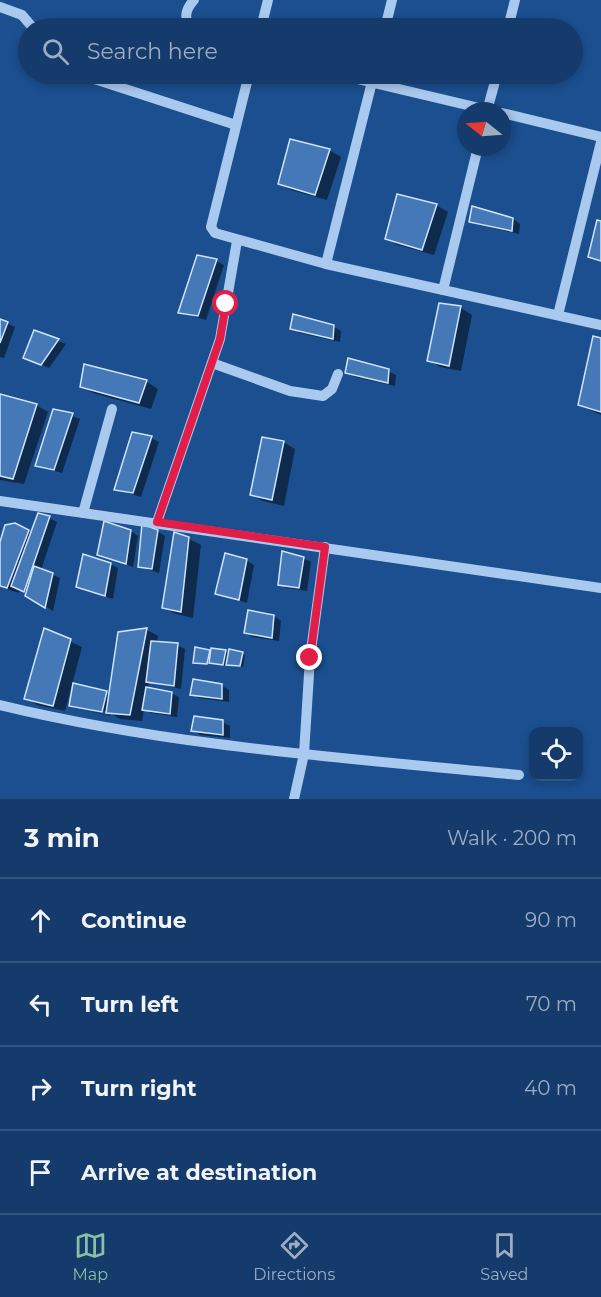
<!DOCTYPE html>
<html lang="en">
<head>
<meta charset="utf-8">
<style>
  :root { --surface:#143b6b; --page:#214673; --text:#f1f3f6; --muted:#9dadc1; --line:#33557e; --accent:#8abfa5 }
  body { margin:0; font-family:Montserrat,sans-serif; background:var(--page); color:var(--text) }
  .controls { position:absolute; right:18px; bottom:18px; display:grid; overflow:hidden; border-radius:12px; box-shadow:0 3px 9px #0003 }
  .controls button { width:54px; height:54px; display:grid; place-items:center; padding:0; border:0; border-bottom:2px solid var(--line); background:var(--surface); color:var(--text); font:30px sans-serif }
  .compass { position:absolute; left:457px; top:102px; width:54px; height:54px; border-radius:50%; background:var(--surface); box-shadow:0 3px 9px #0003; rotate:287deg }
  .stop { position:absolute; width:18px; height:18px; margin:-14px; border:4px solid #e11d48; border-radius:50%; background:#fff }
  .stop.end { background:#e11d48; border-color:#fff; box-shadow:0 2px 6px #0008 }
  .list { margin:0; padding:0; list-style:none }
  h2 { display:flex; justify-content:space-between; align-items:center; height:78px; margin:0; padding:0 24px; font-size:26px }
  h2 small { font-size:20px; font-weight:400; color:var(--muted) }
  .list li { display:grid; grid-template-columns:39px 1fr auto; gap:18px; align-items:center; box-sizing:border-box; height:84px; padding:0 24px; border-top:2px solid var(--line) }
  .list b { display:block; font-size:22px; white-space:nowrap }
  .list em { font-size:20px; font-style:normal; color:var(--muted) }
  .icon { flex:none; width:33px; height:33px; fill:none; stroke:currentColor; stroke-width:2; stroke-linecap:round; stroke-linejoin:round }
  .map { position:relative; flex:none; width:601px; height:799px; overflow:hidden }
  .search { position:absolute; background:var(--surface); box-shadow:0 3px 9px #0003; left:18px; right:18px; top:18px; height:66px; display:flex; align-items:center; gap:15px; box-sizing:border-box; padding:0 21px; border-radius:33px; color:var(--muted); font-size:22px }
  .sheet { height:414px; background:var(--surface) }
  nav { display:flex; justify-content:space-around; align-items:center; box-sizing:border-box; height:84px; border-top:2px solid var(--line); background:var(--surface); font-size:16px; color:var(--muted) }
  nav a { display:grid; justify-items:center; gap:3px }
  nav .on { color:var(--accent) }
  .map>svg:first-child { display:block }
  .shadow { fill:#0007 }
  .building { fill:#4478b7; stroke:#cfe3fa; stroke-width:1.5 }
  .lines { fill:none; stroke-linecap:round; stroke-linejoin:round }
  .minor { stroke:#a9c9ee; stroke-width:10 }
  .route { stroke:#e11d48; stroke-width:8 }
</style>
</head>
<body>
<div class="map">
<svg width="601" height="799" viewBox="0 0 601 799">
  <rect width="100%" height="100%" fill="#1b4f8f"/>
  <!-- shadow -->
  <g class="shadow">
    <path d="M329 150 341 157 327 200 291 190 280 184Z"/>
    <path d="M436 205 448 212 434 255 398 245 386 239Z"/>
    <path d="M513 219 520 224 519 234 479 225 471 221Z"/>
    <path d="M216 261 224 265 206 320 180 312Z"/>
    <path d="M461 308 472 315 461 371 440 367 429 360Z"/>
    <path d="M0 320 15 327 4 358 0 357Z"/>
    <path d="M334 327 341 331 340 342 300 333 292 328Z"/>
    <path d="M35 332 66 344 49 368 25 357Z"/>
    <path d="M601 339V415L579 405Z"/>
    <path d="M85 366 147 382 158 389 151 409 93 393 81 386Z"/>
    <path d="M388 371 396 375 395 386 355 377 347 372Z"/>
    <path d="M0 396 36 405 48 412 24 484 0 480Z"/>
    <path d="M54 410 80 419 62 473 37 466Z"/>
    <path d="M151 438 159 442 141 497 115 489Z"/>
    <path d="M283 442 295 449 284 506 263 501 251 495Z"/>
    <path d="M49 518 57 522 41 570 60 578 53 611 20 590 19 593 0 587V547L15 524 32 533Z"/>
    <path d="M131 531 138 536 133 567 98 554Z"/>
    <path d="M157 531 165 536 159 573 139 566Z"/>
    <path d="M189 539 201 545 193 618 176 614 164 608Z"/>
    <path d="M303 558 311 562 307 591 287 588 280 584Z"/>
    <path d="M246 560 254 565 247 603 217 593Z"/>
    <path d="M110 564 118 568 113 599 78 587Z"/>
    <path d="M274 616 281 621 279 641 253 637 246 633Z"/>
    <path d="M45 630 82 647 65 711 37 705 26 698Z"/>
    <path d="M147 630 158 636 157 643 177 645 185 649 181 689 149 682 148 689 171 693 179 697 177 717 151 713 144 709 142 721 120 719 110 713V716L78 709 109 715 110 712 77 706V709L71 705 75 685 110 695Z"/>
    <path d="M209 651 242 653 245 655 243 667 194 662Z"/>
    <path d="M222 686 229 690V702L199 698 192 694Z"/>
    <path d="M222 722 230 726V738L200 735 192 730Z"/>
  </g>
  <!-- building -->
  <g class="building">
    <path d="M290 139 330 149 315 195 278 184Z"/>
    <path d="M397 194 437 204 422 250 385 239Z"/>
    <path d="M472 206 513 218 512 231 469 222Z"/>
    <path d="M597 220 601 221V261L588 257Z"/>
    <path d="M197 255 217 259 198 316 178 313Z"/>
    <path d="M439 303 461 306 449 366 427 361Z"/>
    <path d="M293 314 334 325 333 339 290 329Z"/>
    <path d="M0 319 8 322 0 343Z"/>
    <path d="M34 330 59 339 41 365 23 358Z"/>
    <path d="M593 336 601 338V412L578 405Z"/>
    <path d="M348 358 389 369 388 383 345 373Z"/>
    <path d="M84 364 147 380 139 403 80 387Z"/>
    <path d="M0 394 37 404 13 479 0 476Z"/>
    <path d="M53 409 73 413 54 470 35 466Z"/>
    <path d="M132 432 152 436 133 493 114 490Z"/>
    <path d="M262 437 284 441 272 500 250 495Z"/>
    <path d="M38 513 50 516 24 592 11 586Z"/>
    <path d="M104 521 131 530 126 564 97 555Z"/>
    <path d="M15 523 29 530 7 588 0 586V542L5 525Z"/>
    <path d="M142 524 158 530 152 569 138 567Z"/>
    <path d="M174 532 189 537 181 612 162 608Z"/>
    <path d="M282 551 304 557 299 588 278 585Z"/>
    <path d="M225 553 247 559 239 600 215 594Z"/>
    <path d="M83 554 111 563 105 596 76 587Z"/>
    <path d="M34 566 53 573 45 608 25 596Z"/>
    <path d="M248 610 274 615 272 638 244 633Z"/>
    <path d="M44 628 71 639 53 706 24 699Z"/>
    <path d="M147 628 130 715 106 713 118 632Z"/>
    <path d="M151 641 178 643 174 686 146 682Z"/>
    <path d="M195 647 210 650 207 664 193 663Z"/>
    <path d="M211 648 226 650 223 665 209 663Z"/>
    <path d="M229 649 243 652 240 666 226 665Z"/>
    <path d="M193 679 222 684V699L190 695Z"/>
    <path d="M73 683 107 691 102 712 69 706Z"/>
    <path d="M146 687 172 692 170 714 142 710Z"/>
    <path d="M194 716 223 720V735L191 731Z"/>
  </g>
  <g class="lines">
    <!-- minor -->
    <g class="minor">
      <path d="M0 7 22 15 33 28"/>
      <path d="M188 28C185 16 185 10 194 0"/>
      <path d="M261 28 268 0"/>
      <path d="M385 28 392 0"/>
      <path d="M508 28 515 0"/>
      <path d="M79 74 236 125"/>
      <path d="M249 74 211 227 215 233 326 264 601 325"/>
      <path d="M336 74 492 111"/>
      <path d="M487 111 497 74"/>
      <path d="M502 113 601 137"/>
      <path d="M326 264 374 74"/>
      <path d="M443 290 478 147"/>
      <path d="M558 315 601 142"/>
      <path d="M212 363 290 391 323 396 332 389 338 374"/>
      <path d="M0 501 601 588"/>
      <path d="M83 513 112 409"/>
      <path d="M157 522 220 339 237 241"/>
      <path d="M0 705C169 746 346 758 519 775"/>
      <path d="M294 799 304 754 310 658 325 547"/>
    </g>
  </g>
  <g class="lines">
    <!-- route -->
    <path class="route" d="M226 304 220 339 157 522 325 547 310 658"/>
  </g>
</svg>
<div class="controls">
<button><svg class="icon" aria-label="locate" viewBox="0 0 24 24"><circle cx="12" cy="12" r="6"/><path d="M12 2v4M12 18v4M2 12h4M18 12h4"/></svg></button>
</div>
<svg class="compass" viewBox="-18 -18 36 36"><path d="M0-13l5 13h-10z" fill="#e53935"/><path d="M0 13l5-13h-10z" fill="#9dadc1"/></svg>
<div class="stop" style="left:226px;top:304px"></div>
<div class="stop end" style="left:310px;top:658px"></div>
<div class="search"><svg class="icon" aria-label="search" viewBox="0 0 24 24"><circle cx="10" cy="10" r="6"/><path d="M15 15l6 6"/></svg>Search here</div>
</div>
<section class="sheet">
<h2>3 min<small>Walk · 200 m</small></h2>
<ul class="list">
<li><svg class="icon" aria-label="ahead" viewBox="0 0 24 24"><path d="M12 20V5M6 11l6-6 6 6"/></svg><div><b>Continue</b></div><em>90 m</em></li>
<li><svg class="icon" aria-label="left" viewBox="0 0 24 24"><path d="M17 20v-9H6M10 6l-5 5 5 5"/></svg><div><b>Turn left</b></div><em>70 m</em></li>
<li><svg class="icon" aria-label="right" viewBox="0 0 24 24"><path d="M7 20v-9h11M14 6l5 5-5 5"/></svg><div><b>Turn right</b></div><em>40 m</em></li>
<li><svg class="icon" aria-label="arrive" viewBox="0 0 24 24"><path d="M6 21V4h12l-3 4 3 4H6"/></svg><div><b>Arrive at destination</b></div></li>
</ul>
</section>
<nav>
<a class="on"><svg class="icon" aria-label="map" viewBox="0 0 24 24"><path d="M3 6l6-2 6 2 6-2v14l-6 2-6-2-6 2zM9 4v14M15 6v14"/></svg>Map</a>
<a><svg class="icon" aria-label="directions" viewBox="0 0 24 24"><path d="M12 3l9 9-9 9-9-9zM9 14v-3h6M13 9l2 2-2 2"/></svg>Directions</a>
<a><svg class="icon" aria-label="saved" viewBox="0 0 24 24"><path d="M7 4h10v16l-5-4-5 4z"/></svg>Saved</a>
</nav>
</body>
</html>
